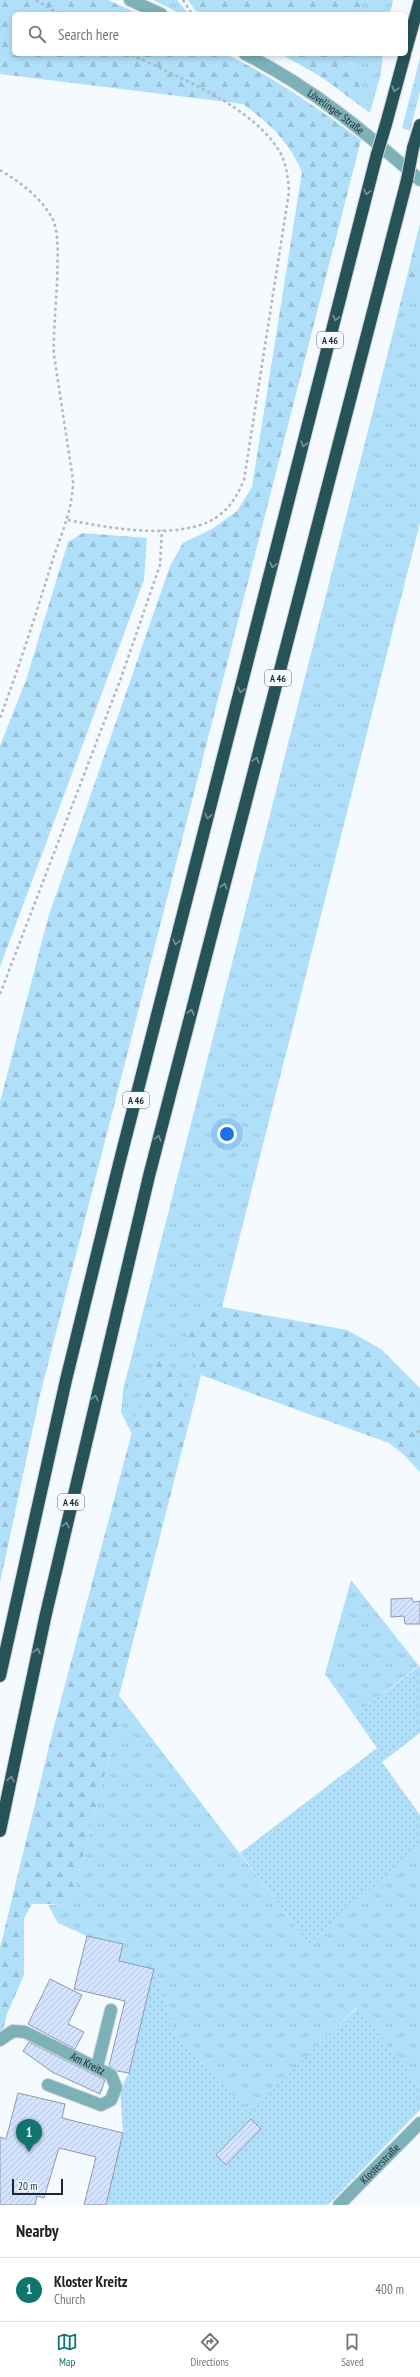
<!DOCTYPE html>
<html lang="en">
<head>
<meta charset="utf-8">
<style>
  :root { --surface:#fff; --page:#f6f6f6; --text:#222; --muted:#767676; --line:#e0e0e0; --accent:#0f766e }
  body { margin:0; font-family:"PT Sans Narrow",sans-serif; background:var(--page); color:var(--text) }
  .scale { position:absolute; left:12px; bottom:10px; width:51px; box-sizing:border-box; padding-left:4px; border:2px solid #1e292f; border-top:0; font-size:11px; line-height:14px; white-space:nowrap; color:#1e292f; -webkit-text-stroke:3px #f5fafe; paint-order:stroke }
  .you { position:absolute; left:227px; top:1134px; width:14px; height:14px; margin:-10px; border:3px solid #fff; border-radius:50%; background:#1a73e8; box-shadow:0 0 0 6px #1a73e833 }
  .badge { display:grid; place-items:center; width:26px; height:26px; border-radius:50%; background:var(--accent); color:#fff; font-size:13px; font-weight:700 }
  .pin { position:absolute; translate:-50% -33px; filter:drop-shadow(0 1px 2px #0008) }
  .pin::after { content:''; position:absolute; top:21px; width:14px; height:12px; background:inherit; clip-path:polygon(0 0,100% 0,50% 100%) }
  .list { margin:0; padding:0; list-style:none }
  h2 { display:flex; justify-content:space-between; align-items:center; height:52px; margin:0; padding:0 16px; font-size:17px }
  h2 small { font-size:13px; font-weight:400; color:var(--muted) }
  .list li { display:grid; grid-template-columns:26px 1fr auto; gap:12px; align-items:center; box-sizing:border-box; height:64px; padding:0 16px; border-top:1px solid var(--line) }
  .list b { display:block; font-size:15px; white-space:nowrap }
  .list p { margin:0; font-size:13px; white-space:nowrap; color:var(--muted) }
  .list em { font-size:13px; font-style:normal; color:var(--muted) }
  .icon { flex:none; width:22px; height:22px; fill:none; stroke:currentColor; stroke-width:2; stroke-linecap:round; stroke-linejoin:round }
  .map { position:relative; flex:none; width:420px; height:2205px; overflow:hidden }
  .search { position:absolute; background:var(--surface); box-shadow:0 2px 6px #0003; left:12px; right:12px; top:12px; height:44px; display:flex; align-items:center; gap:10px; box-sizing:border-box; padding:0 14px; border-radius:6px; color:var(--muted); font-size:15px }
  .sheet { height:116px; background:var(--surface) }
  nav { display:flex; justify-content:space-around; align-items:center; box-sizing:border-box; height:56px; border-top:1px solid var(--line); background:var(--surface); font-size:11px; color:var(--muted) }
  nav a { display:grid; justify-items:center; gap:2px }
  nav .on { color:var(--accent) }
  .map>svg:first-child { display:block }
  .grass { fill:url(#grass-tufts) }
  .forest { fill:url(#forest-firs) }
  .garden { fill:url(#garden-dots) }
  .building { fill:url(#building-hatch); stroke:#8b98b0 }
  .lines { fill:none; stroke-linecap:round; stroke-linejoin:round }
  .minor-casing { stroke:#ced4d9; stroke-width:14 }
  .highway-casing { stroke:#ced4d9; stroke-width:14 }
  .path { stroke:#b2b8bd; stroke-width:2.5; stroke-dasharray:3 3; stroke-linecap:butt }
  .minor { stroke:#7cb1b7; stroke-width:12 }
  .highway { stroke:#265357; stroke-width:12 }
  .highway-bridge-casing { stroke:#ced4d9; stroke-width:14; stroke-linecap:butt }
  .highway-bridge { stroke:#265357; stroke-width:12 }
  .oneway { stroke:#79969a }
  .labels { text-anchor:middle; stroke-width:4; stroke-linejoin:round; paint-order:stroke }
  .shield { fill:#f5fafe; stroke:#5e686d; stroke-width:1 }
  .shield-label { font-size:10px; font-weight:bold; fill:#1e292f }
  .street-label { font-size:11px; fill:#1e292f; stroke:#f5fafe }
</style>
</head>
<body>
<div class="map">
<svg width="420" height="2205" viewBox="0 0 420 2205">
  <defs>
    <pattern id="grass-tufts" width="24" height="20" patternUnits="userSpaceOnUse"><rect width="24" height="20" fill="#b0dff9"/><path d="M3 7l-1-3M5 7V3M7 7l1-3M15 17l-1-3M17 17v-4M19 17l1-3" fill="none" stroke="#97bfd6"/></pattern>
    <pattern id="forest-firs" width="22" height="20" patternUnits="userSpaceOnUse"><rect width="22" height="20" fill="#b0dff9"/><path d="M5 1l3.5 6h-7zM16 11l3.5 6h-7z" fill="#97bfd6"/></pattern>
    <pattern id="garden-dots" width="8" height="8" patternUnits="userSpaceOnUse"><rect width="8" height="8" fill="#b0dff9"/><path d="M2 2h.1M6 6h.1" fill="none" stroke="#97bfd6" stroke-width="1.8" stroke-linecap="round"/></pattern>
    <pattern id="building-hatch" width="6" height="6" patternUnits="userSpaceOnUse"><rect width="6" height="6" fill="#d5e4fe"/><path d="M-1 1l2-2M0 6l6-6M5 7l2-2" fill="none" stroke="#b6c4da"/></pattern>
  </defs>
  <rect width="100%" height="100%" fill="#f5fafe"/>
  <!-- grass -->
  <g class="grass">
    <path d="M153 0H177L189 14H181Z"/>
    <path d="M363 0H393L390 14H359Z"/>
    <path d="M348 54H383L381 73 370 113Z"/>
    <path d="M420 58V91L410 131 402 128Z"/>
    <path d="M416 285H420V523L222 1307 200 1314 193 1357 201 1375 190 1419 184 1401 147 1375 132 1434 121 1412 123 1390 399 309Z"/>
    <path d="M351 1580 419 1666 354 1715 325 1674Z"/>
    <path d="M124 1702 309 1944 420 1846V2088L357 2007 250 2113 177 2039 154 1969 119 1961 123 1944 87 1936 58 1923 48 1905 63 1904 75 1887Z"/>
  </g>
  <!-- forest -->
  <g class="forest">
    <path d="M0 0H108L139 14H14V54H226C275 78 318 108 361 140L40 1395 0 1583V1102L48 918 170 566 183 543 212 529 237 511 252 487 302 172C288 140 271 125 243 104L0 74Z"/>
    <path d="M188 0H363L359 14H203L195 10Z"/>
    <path d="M281 54H348L370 113 323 78Z"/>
    <path d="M420 223V285H416L399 309Z"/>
    <path d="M83 533 147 538 144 580 0 967V746L26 680 68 542Z"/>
    <path d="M222 1307 347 1330 381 1349 420 1388V1472L403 1454 389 1443 201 1375 193 1357 186 1331 200 1314Z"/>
    <path d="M160 1359 180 1380 190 1419 119 1696 124 1702 75 1887 63 1904H32L24 1918V1975L7 2014 3 2030 0 2032V1948L53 1730 147 1375Z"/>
  </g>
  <!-- garden -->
  <g class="garden">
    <path d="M420 1666V1733L382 1762 420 1815V1846L309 1944 240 1853 377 1748 354 1715Z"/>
    <path d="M154 1969 177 2039 249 2112 358 2007 420 2088V2110L328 2205H106L123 2133 120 2089 129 2073Z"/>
  </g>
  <!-- building -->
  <g class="building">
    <path d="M412 1598 413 1602 420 1601V1624H405L404 1616 391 1617V1599Z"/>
    <path d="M87 1936 123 1944 119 1961 154 1969 129 2073 117 2071 109 2066 125 2001 74 1989Z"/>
    <path d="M50 1979 82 1995 68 2024 84 2032 75 2049 28 2024Z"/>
    <path d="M29 2042 105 2080 100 2094 52 2072 23 2051Z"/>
    <path d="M18 2093 65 2104 62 2118 123 2133 106 2205H84L96 2157 59 2148 44 2198 37 2196 35 2205H0V2137L6 2139Z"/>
    <path d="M251 2119 261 2129 226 2165 216 2155Z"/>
  </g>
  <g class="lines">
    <defs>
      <g id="minor">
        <path d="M130 0 161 14"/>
        <path id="s1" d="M245 54C311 87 365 132 420 180"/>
        <path id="s2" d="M0 2040 13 2031 25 2032 111 2075 116 2087 111 2100 101 2105 48 2085"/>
        <path d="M97 2067 111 2010"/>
        <path id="s3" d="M339 2205 420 2123"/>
      </g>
      <g id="highway">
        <path d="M406 50 420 0"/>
        <path d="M386 124 405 54"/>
        <path d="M413 148 420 125"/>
        <path d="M0 1676 66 1380 119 1164 377 154"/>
        <path d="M0 1831 45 1618 149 1176 407 180"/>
      </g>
    </defs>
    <!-- minor casing -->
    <use href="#minor" class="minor-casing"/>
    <!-- highway casing -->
    <use href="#highway" class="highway-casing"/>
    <!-- path -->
    <g class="path">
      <path d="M36 0 59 14"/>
      <path d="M183 0 192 14"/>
      <path d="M0 170C20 182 42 198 53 220 64 242 52 324 54 355L73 480C73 510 61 534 52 562 36 614 19 667 0 718"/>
      <path d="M68 520C109 528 188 543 222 513 233 504 238 493 244 480L289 192C288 179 287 167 282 156 257 107 177 77 130 54"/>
      <path d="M0 994 121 678 160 565 162 530"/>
      <path d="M417 1431 420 1432"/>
    </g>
    <!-- minor -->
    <use href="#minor" class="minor"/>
    <!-- highway -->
    <use href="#highway" class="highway"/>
    <defs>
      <g id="highway-bridge">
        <path d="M377 154 386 124"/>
        <path d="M407 180 413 148"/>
      </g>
    </defs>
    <!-- highway-bridge casing -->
    <use href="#highway-bridge" class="highway-bridge-casing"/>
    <!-- highway-bridge -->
    <use href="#highway-bridge" class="highway-bridge"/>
  </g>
  <!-- one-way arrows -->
  <defs><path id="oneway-chevron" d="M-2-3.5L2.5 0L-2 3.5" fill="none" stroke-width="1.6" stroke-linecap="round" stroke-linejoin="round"/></defs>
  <g class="oneway">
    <use href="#oneway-chevron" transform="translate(395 89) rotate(105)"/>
    <use href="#oneway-chevron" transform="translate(367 192) rotate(104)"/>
    <use href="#oneway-chevron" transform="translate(336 318) rotate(104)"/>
    <use href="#oneway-chevron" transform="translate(304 444) rotate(104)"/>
    <use href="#oneway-chevron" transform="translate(273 565) rotate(104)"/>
    <use href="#oneway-chevron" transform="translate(241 690) rotate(104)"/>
    <use href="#oneway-chevron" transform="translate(256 760) rotate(-75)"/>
    <use href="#oneway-chevron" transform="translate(208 816) rotate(104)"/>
    <use href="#oneway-chevron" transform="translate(224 886) rotate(-75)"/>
    <use href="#oneway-chevron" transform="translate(176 942) rotate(104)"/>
    <use href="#oneway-chevron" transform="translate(191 1012) rotate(-75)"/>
    <use href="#oneway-chevron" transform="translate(158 1138) rotate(-75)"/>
    <use href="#oneway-chevron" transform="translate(95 1398) rotate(-77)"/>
    <use href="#oneway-chevron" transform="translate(66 1525) rotate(-77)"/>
    <use href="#oneway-chevron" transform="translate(37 1651) rotate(-78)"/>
    <use href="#oneway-chevron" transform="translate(11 1779) rotate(-78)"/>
  </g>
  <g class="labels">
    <!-- shield labels -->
    <g class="shield">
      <rect x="317" y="332" width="26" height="16" rx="3"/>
      <rect x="265" y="670" width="26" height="16" rx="3"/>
      <rect x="123" y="1092" width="26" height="16" rx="3"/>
      <rect x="58" y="1494" width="26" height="16" rx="3"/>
    </g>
    <g class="shield-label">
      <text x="330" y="344">A 46</text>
      <text x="278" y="682">A 46</text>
      <text x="136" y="1104">A 46</text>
      <text x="71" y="1506">A 46</text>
    </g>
    <!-- street labels -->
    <g class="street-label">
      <text dy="4" stroke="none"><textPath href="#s1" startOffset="108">Lövelinger Straße</textPath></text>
      <text dy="4" stroke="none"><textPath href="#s2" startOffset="98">Am Kreitz</textPath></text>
      <text dy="4" stroke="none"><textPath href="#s3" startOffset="58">Klosterstraße</textPath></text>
    </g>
  </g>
</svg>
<div class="scale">20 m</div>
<div class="you"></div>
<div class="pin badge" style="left:29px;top:2152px">1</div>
<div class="search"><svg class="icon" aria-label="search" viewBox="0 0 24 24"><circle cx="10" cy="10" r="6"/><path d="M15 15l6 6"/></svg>Search here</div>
</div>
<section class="sheet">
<h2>Nearby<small></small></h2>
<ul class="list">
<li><span class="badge">1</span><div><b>Kloster Kreitz</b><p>Church</p></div><em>400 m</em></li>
</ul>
</section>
<nav>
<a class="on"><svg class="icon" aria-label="map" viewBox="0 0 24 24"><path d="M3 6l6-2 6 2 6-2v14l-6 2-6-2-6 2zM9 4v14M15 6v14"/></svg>Map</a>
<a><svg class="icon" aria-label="directions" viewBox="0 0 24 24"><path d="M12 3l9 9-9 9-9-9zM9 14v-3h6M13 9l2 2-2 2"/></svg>Directions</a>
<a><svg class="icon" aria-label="saved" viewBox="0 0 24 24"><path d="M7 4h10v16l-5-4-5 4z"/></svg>Saved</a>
</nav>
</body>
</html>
